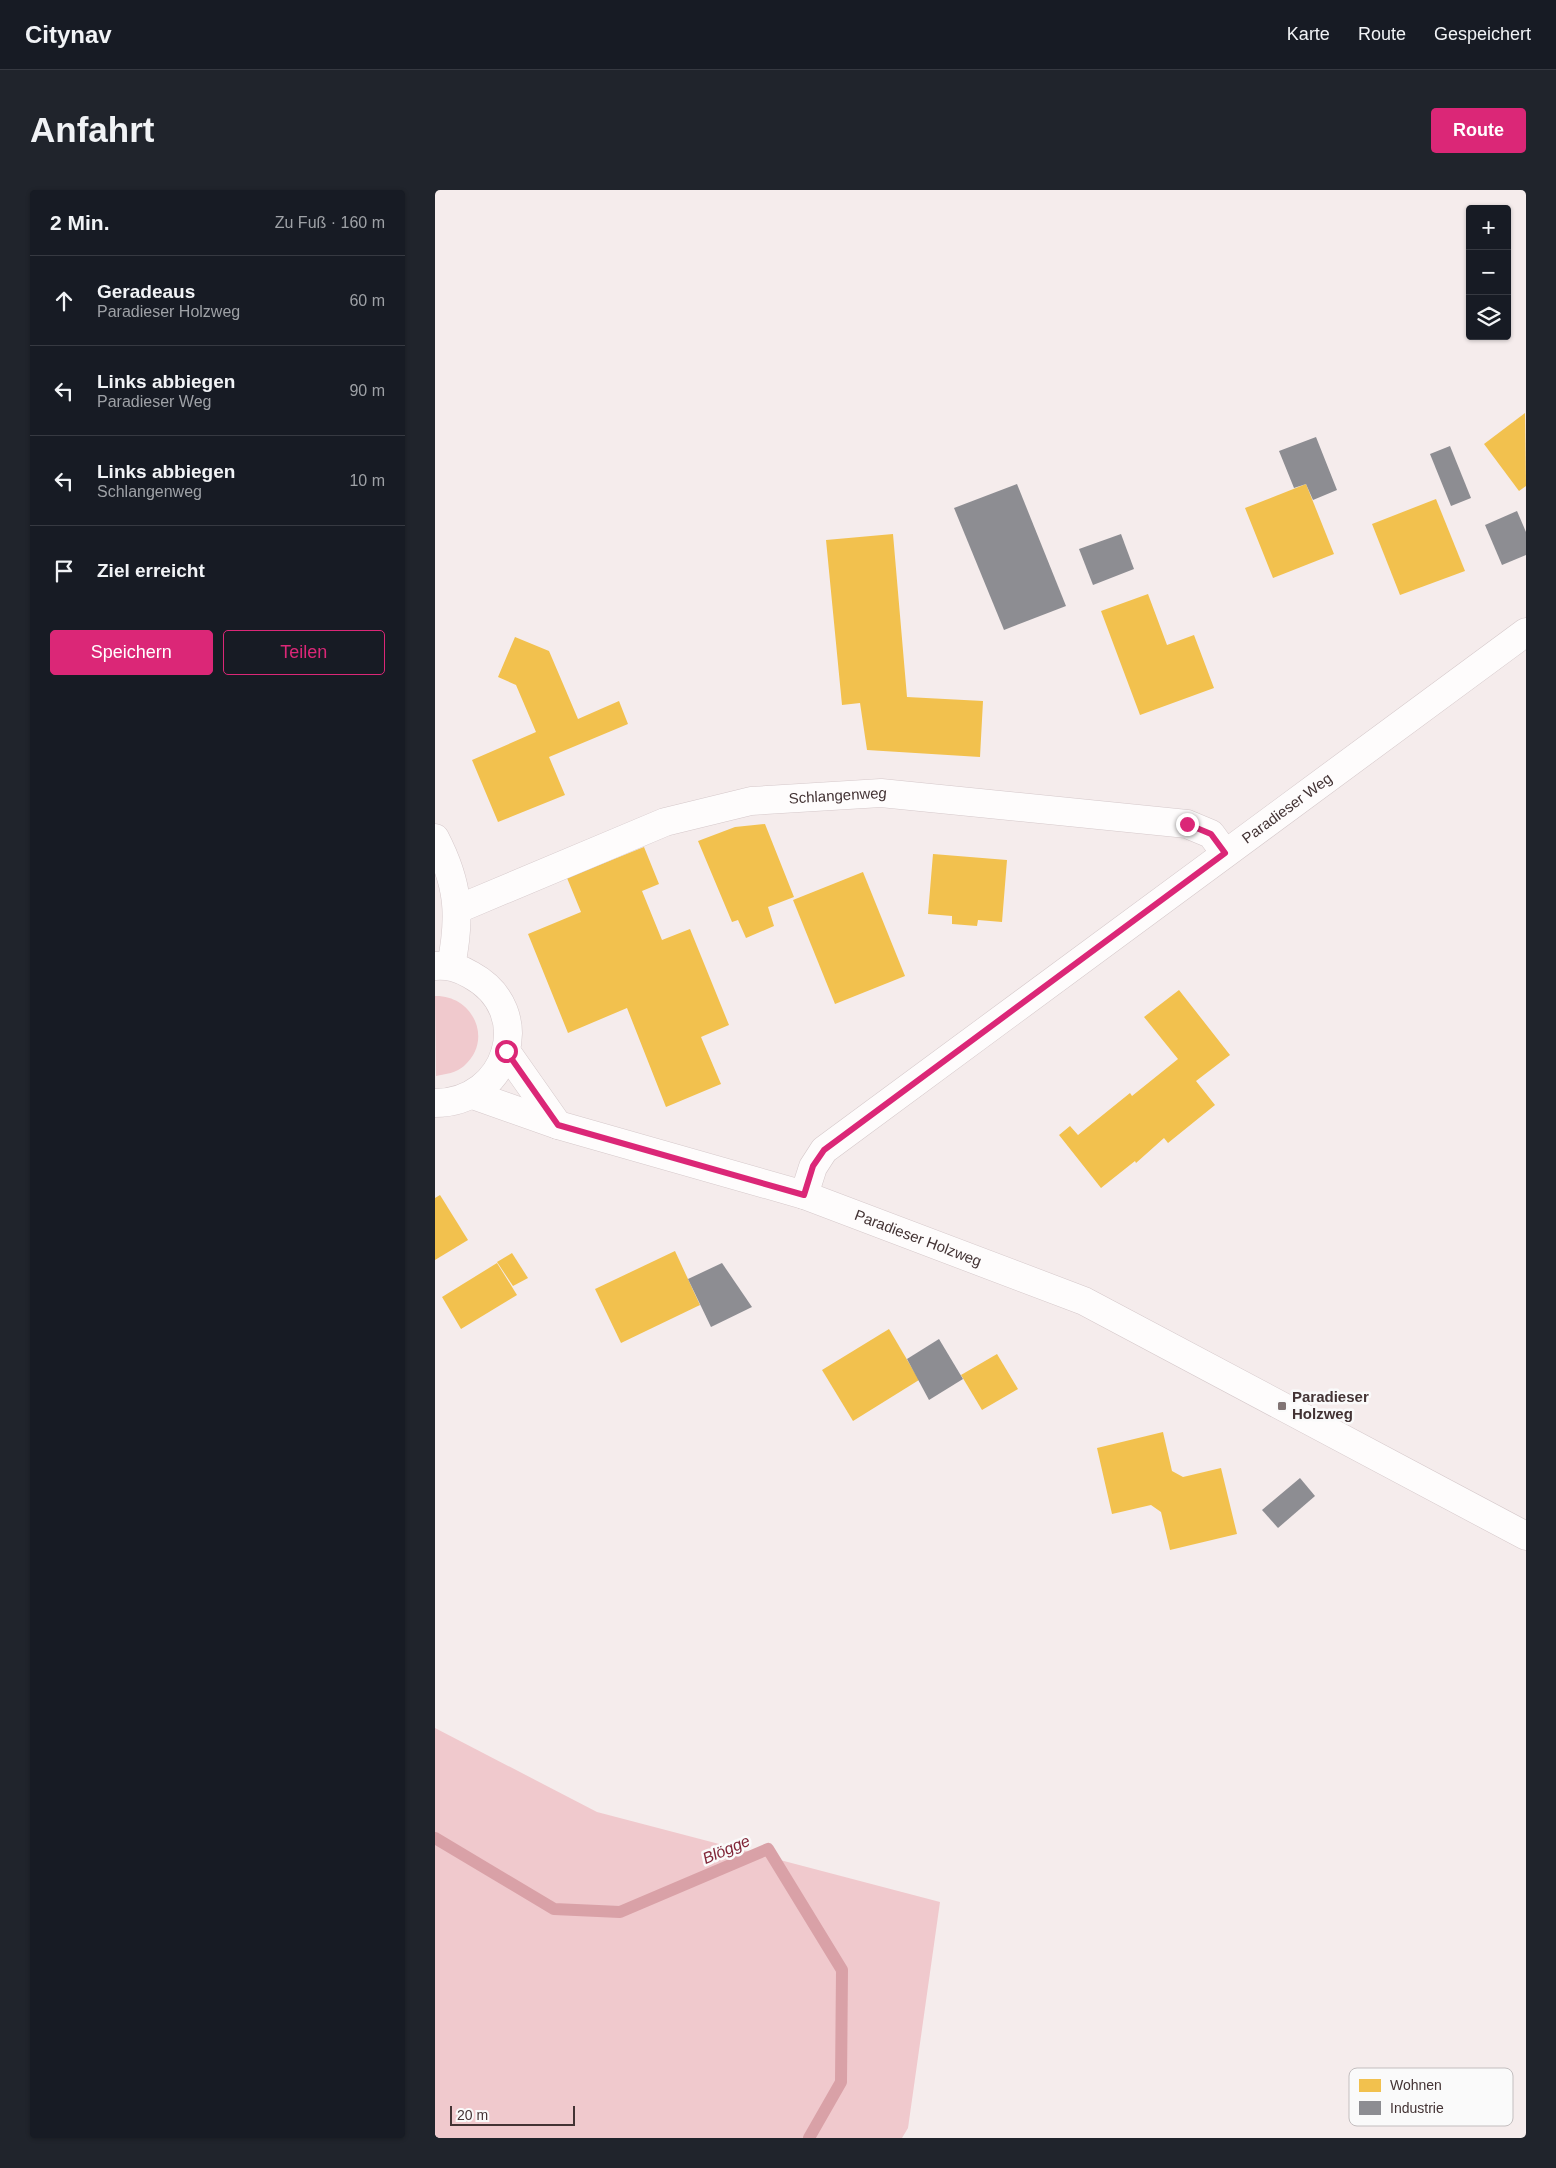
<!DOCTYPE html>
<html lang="de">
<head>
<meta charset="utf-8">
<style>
  :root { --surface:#171b24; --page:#20242c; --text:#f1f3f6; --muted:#9ea1a6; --line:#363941; --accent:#db2777 }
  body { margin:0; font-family:Arial,sans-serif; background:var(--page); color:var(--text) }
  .controls { position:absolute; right:15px; top:15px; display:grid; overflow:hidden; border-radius:5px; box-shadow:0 1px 4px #0004 }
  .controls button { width:45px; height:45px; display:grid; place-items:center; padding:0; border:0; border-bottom:1px solid var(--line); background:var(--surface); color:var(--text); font:25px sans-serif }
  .scale { position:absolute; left:15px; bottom:12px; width:125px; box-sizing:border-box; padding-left:5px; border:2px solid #433334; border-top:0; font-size:14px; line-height:18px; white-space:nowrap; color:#433334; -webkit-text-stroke:4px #fafafa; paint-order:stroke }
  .stop { position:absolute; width:15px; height:15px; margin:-11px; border:4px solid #db2777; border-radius:50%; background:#fff }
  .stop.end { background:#db2777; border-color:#fff; box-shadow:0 1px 5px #0008 }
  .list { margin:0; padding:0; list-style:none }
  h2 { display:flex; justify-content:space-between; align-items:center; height:65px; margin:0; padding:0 20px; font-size:21px }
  h2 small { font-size:16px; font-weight:400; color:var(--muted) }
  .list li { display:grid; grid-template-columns:32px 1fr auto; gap:15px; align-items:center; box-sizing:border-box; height:90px; padding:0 20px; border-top:1px solid var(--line) }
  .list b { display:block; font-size:19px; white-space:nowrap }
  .list p { margin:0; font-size:16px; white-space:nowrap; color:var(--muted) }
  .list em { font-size:16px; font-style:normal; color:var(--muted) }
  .actions { display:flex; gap:10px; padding:15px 20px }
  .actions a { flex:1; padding:11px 0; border:1px solid var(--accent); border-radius:5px; text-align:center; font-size:18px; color:var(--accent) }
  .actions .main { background:var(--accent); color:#fff }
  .icon { flex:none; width:28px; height:28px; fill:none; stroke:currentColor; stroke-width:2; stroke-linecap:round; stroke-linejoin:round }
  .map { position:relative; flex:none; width:1091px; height:1948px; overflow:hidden; border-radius:5px }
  header { display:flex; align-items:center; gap:30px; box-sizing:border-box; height:70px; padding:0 25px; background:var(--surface); border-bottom:1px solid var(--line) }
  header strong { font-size:24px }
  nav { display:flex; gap:28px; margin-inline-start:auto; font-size:18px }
  .intro { display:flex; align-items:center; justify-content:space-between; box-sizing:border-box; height:120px; padding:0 30px }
  h1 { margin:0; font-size:35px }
  .button { padding:12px 22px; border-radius:5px; background:var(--accent); color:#fff; font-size:18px; font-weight:700 }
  main { display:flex; gap:30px; padding:0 30px }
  aside { flex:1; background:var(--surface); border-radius:5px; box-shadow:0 1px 4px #0004 }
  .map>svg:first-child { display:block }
  .green { fill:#f0c9cd }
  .homes { fill:#f2c14e }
  .industry { fill:#8d8d92 }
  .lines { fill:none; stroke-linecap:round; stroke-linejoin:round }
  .stream { stroke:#d9a1a7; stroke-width:12 }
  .street-casing { stroke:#d5c8ca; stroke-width:29 }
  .secondary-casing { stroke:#d5c8ca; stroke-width:29 }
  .street { stroke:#fefcfc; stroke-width:28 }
  .secondary { stroke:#fefcfc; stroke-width:28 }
  .route { stroke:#db2777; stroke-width:6 }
  .poi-dot { fill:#817474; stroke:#fafafa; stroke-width:2 }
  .labels { text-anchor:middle; stroke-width:5; stroke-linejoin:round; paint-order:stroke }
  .street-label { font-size:15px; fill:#433334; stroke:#fafafa }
  .poi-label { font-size:15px; font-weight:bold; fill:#433334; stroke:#fafafa; text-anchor:start }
  .water-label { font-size:16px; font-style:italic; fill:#802537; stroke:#fafafa }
  .key { fill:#fafafa; stroke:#c3bebf; stroke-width:1 }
  .key-label { font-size:14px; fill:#433334 }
</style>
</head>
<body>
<header>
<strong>Citynav</strong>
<nav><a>Karte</a><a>Route</a><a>Gespeichert</a></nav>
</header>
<div class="intro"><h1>Anfahrt</h1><a class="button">Route</a></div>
<main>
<aside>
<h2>2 Min.<small>Zu Fuß · 160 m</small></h2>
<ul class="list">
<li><svg class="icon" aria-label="ahead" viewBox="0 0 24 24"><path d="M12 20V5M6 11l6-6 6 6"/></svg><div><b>Geradeaus</b><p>Paradieser Holzweg</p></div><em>60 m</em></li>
<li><svg class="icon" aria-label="left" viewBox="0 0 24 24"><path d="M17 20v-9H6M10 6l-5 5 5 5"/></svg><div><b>Links abbiegen</b><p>Paradieser Weg</p></div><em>90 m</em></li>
<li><svg class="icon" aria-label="left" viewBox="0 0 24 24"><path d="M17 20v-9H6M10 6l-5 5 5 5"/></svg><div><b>Links abbiegen</b><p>Schlangenweg</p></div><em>10 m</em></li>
<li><svg class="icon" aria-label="arrive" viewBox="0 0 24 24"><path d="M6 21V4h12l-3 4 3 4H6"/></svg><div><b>Ziel erreicht</b></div></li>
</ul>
<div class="actions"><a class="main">Speichern</a><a>Teilen</a></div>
</aside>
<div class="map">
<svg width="1091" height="1948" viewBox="0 0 1091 1948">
  <rect width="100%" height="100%" fill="#f5ecec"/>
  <!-- green -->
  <g class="green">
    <path d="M0 806C38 805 59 850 29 876 21 883 11 884 1 886Z"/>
    <path d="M0 1538 162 1622 505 1712 473 1938 467 1948H0Z"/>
  </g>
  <!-- homes -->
  <g class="homes">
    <path d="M1090 223 1091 296 1084 301 1049 254Z"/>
    <path d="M871 294 899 364 838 388 810 318Z"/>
    <path d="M1001 309 1030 381 965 405 937 334Z"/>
    <path d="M458 344 472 507 548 511 545 567 432 560 425 513 407 515 391 350Z"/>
    <path d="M713 404 732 455 759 445 779 498 705 525 666 421Z"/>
    <path d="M80 447 114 461 143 529 184 511 193 534 114 567 130 605 63 632 37 570 101 542 81 495 63 487Z"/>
    <path d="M330 634 359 707 333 717 339 736 311 748 303 730 297 732 263 651 300 637Z"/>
    <path d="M209 657 224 694 207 701 227 750 255 739 294 835 266 847 286 894 231 917 192 818 133 843 93 744 146 722 132 688Z"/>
    <path d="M498 664 572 670 567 732 543 730 542 736 517 734V726L493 724Z"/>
    <path d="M428 682 470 786 400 814 358 710Z"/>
    <path d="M744 800 795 865 761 891 780 915 733 953 729 948 701 973 700 971 666 998 624 945 635 936 643 945 695 903 697 906 743 869 709 827Z"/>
    <path d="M5 1005 33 1050 0 1070V1008Z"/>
    <path d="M240 1061 265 1115 186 1153 160 1099Z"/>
    <path d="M77 1063 93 1088 78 1096 62 1072Z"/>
    <path d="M62 1073 82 1105 26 1139 7 1107Z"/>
    <path d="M454 1139 484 1190 418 1231 387 1180Z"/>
    <path d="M562 1164 583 1199 547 1220 526 1185Z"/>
    <path d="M728 1242 737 1281 748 1287 786 1278 802 1344 735 1360 726 1322 716 1315 677 1324 662 1258Z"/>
  </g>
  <!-- industry -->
  <g class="industry">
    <path d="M881 247 902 300 878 310 871 294 859 298 844 261Z"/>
    <path d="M1015 256 1036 308 1016 316 995 264Z"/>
    <path d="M582 294 631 416 569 440 519 318Z"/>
    <path d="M1082 321 1091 342V365L1067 375 1050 335Z"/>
    <path d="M686 344 699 379 658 395 644 359Z"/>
    <path d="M287 1073 317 1117 276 1137 253 1089Z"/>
    <path d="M504 1149 528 1189 494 1210 472 1169Z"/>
    <path d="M865 1288 880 1306 843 1338 827 1320Z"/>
  </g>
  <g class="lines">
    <!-- stream -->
    <path class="stream" d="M0 1648 119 1719 185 1722 333 1659 407 1780 406 1892 374 1948"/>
    <defs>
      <g id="street">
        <path id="s1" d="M23 719 230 632 316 611 446 603 752 634 776 644 790 663"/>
        <path id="s2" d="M369 1005 649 1111 1091 1346"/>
      </g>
      <g id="secondary">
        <path d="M0 648C24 694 26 726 16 776"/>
        <path d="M0 776C14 775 24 778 36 785 102 821 73 913 0 913"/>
        <path d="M71 861 123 935"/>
        <path id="s3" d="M38 905 123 935 369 1005 378 977 389 960 1091 442"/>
      </g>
    </defs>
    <!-- street casing -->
    <use href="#street" class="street-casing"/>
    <!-- secondary casing -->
    <use href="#secondary" class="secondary-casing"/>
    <!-- street -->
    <use href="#street" class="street"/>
    <!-- secondary -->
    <use href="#secondary" class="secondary"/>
  </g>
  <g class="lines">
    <!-- route -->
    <path class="route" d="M71 861 123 935 369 1005 378 976 389 960 790 663 776 644 752 634"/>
  </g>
  <!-- markers -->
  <rect class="poi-dot" x="842" y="1211" width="10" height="10" rx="2.5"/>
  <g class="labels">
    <!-- street labels -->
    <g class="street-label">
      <text dy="5" stroke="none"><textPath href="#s1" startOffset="400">Schlangenweg</textPath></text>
      <text dy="5" stroke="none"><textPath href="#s3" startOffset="971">Paradieser Weg</textPath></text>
      <text dy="5" stroke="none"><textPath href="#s2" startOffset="122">Paradieser Holzweg</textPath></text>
    </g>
    <!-- poi labels -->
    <g class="poi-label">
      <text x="857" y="1212">Paradieser<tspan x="857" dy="17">Holzweg</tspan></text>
    </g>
    <!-- water labels -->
    <g class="water-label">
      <text transform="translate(291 1659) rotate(-23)" y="6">Blögge</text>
    </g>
  </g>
  <!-- legend -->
  <rect x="914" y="1878" width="164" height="58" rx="8" class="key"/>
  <rect x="924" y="1889" width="22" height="13" fill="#f2c14e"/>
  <rect x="924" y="1911" width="22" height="14" fill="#8d8d92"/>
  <g class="key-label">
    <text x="955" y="1900">Wohnen</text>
    <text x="955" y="1923">Industrie</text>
  </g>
</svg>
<div class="controls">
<button>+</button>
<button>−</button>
<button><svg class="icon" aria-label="layers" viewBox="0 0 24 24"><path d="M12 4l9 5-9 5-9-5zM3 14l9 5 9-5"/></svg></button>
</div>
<div class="scale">20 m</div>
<div class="stop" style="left:71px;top:861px"></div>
<div class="stop end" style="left:752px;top:634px"></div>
</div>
</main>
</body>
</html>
